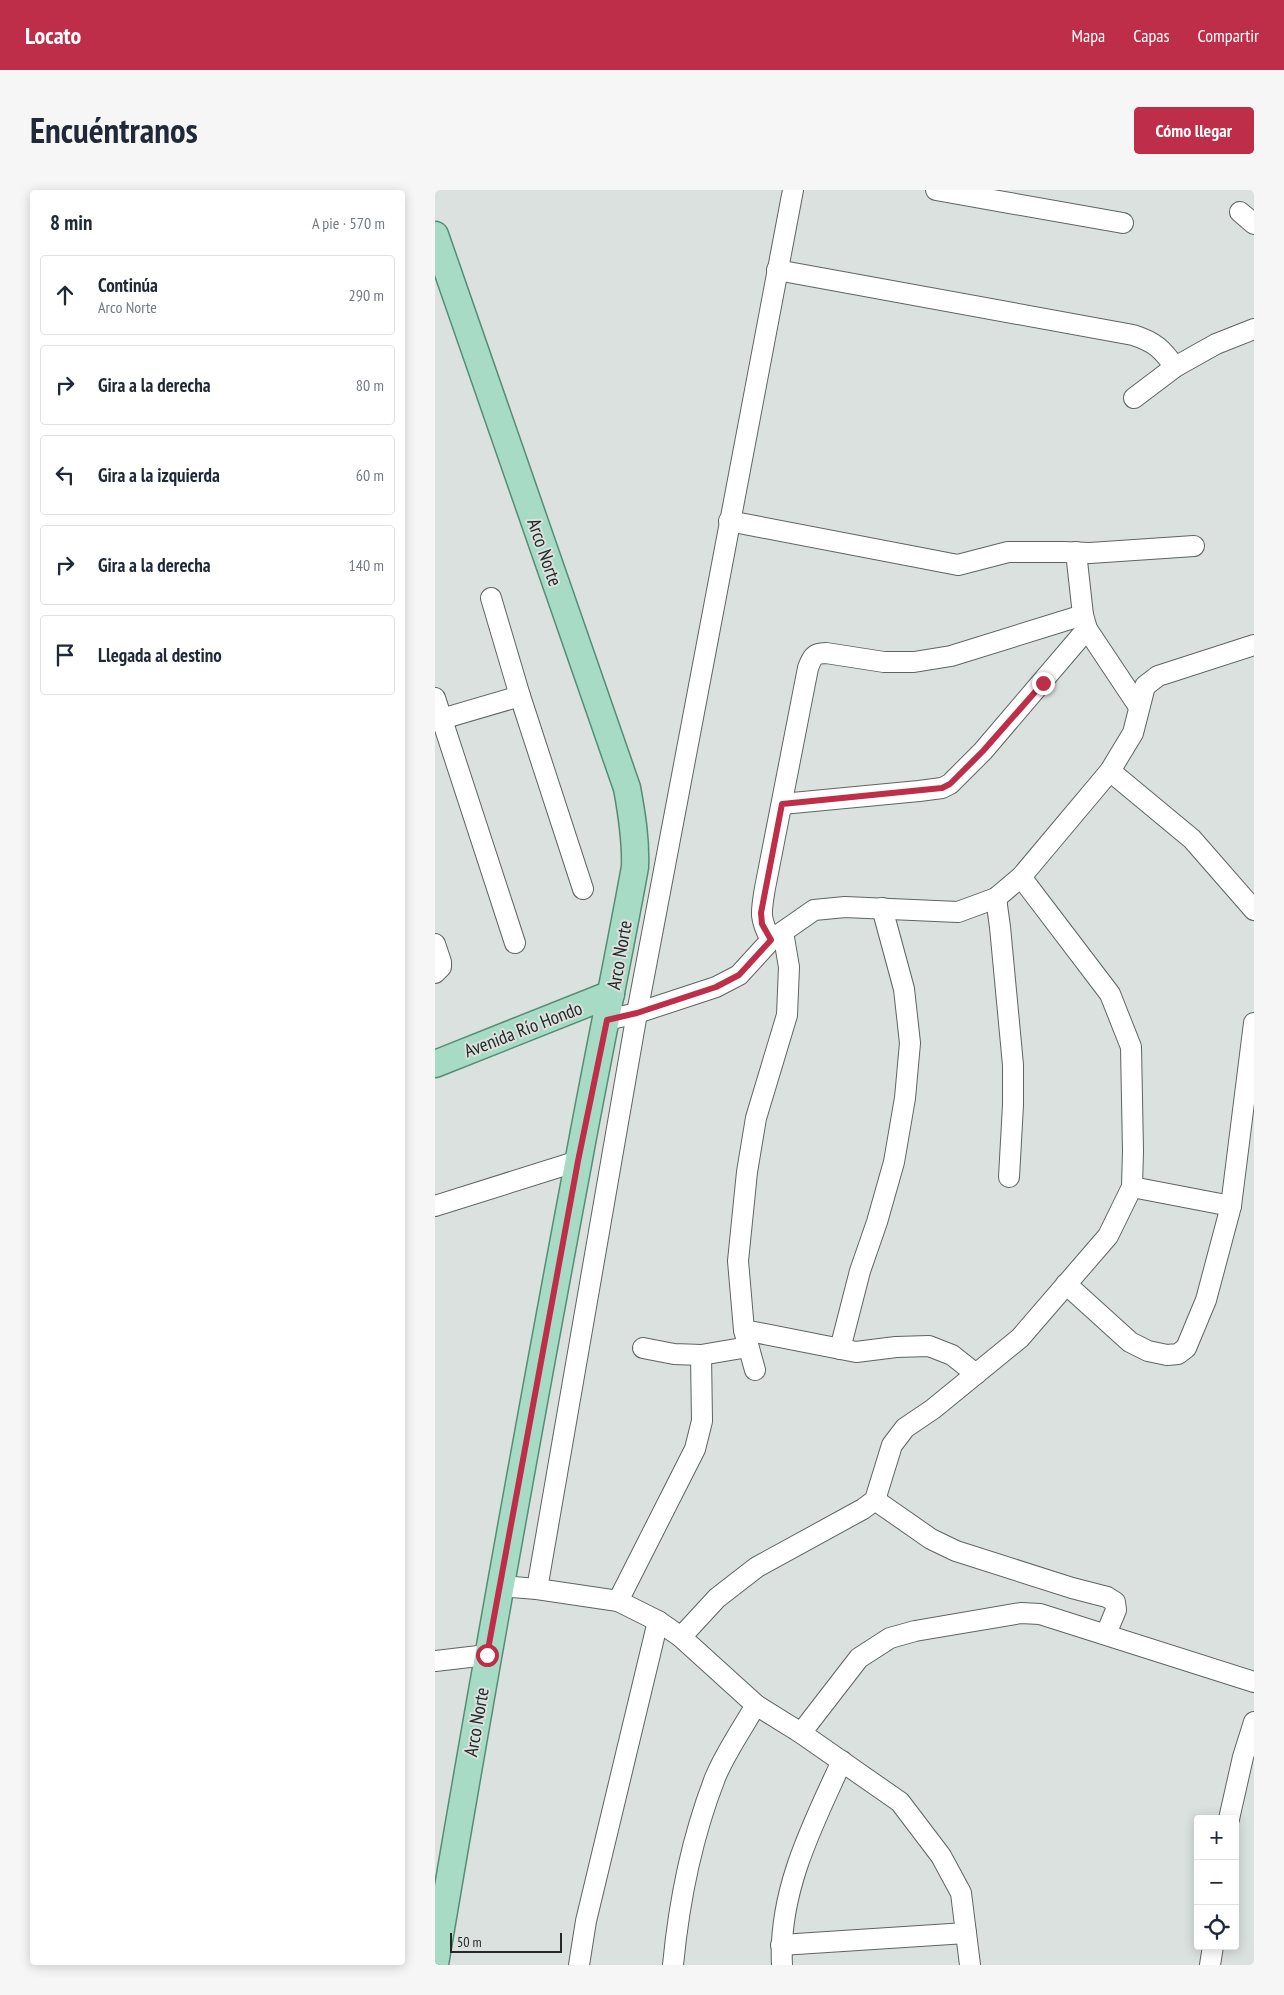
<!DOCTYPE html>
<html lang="es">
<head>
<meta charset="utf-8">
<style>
  :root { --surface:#fff; --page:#f6f6f7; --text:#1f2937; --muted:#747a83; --line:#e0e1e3; --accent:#bf2e49 }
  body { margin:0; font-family:"PT Sans Narrow",sans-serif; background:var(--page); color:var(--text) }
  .controls { position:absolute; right:15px; bottom:15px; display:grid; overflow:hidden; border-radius:5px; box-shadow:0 2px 12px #0003 }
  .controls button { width:45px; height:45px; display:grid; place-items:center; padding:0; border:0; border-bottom:1px solid var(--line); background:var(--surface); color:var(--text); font:25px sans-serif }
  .scale { position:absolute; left:15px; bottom:12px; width:112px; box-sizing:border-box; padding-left:5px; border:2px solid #252827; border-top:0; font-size:14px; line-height:18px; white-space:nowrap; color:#252827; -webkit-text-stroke:4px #dbe1de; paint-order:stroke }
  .stop { position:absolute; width:15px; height:15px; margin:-11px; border:4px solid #bf2e49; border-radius:50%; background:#fff }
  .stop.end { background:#bf2e49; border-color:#fff; box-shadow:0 1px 5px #0008 }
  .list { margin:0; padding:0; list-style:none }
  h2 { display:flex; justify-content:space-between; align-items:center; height:65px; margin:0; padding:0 20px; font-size:21px }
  h2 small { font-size:16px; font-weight:400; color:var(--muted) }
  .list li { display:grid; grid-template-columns:32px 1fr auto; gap:15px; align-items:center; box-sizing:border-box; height:80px; margin:0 10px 10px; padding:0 10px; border:1px solid var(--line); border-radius:5px }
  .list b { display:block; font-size:19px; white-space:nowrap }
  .list p { margin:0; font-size:16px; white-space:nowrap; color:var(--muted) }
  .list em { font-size:16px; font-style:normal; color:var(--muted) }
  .icon { flex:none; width:28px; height:28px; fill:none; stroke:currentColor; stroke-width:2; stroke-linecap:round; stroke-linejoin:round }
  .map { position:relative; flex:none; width:819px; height:1775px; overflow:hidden; border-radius:5px }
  header { display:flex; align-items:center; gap:30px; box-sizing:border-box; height:70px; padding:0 25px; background:var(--accent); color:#fff }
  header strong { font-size:24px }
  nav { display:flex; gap:28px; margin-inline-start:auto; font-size:18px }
  .intro { display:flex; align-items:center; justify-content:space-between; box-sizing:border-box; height:120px; padding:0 30px }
  h1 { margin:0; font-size:35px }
  .button { padding:12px 22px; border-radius:5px; background:var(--accent); color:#fff; font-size:18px; font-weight:700 }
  main { display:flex; gap:30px; padding:0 30px }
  aside { flex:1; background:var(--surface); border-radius:5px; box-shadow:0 2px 12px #0003 }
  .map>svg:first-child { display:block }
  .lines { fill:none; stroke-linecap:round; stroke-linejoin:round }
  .minor-casing { stroke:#5f6461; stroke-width:22 }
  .major-casing { stroke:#548d76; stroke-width:29 }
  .minor { stroke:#fff; stroke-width:20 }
  .major { stroke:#a7dbc6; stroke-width:26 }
  .route { stroke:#bf2e49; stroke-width:6 }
  .labels { text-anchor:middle; stroke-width:4; stroke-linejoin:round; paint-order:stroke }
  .street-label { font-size:19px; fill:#252827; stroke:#dbe1de }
</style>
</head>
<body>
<header>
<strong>Locato</strong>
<nav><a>Mapa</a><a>Capas</a><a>Compartir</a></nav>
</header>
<div class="intro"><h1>Encuéntranos</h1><a class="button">Cómo llegar</a></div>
<main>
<aside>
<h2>8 min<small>A pie · 570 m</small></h2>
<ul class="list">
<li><svg class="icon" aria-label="ahead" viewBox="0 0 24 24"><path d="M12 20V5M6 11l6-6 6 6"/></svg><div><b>Continúa</b><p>Arco Norte</p></div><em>290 m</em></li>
<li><svg class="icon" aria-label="right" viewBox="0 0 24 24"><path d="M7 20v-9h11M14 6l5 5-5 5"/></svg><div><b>Gira a la derecha</b></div><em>80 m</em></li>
<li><svg class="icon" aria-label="left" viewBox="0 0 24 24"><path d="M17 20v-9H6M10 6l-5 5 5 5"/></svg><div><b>Gira a la izquierda</b></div><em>60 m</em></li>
<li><svg class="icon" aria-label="right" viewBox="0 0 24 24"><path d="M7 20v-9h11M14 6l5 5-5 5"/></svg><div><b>Gira a la derecha</b></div><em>140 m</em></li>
<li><svg class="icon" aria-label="arrive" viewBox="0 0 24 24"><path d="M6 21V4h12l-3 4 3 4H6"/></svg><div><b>Llegada al destino</b></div></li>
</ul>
</aside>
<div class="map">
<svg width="819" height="1775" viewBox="0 0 819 1775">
  <rect width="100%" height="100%" fill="#dbe1de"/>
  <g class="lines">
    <defs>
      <g id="minor">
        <path d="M501 0 688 33"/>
        <path d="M805 22 819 34"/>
        <path d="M342 80 698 145C720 152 727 159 740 177"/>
        <path d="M699 208 740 177 781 154 819 139"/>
        <path d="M294 331 523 375 573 362H628L655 363 759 356"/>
        <path d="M641 362 648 425 652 439 704 517"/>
        <path d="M56 408 85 506 148 699"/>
        <path d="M0 508 80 753"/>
        <path d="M0 531 85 506"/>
        <path d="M675 581 757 649 819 720"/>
        <path d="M347 614 484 601 507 598 515 594 548 561 652 439"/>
        <path d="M561 708 565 737 578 875V915L574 987"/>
        <path d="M336 750C324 728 326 722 330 698L373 478C377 467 379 463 391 463L449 472H479L516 466 648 425"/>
        <path d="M0 754 6 772V777L0 783"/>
        <path d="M172 830 202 823 281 797 304 785 336 750 379 720 410 717 523 722 561 708 586 687 675 581 698 543 710 496 723 486 819 455"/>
        <path d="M697 997 796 1016"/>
        <path d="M0 1016 143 971"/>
        <path d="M631 1094 695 1152 713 1161 732 1165 743 1164 751 1158 771 1110 796 1016 819 833"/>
        <path d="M309 1140 421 1162 461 1157 494 1156 517 1165 541 1184"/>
        <path d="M208 1158 239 1164 266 1165 313 1157"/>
        <path d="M405 1159 425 1081 442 1032 459 972 470 908 475 853 469 799 447 718"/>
        <path d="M320 1180 309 1140 303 1071 312 982 321 928 352 825 354 777 348 742"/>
        <path d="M440 1310 496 1349 521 1361 637 1398 672 1407 680 1412 681 1420 671 1444"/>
        <path d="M65 1396 102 1399 183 1411 223 1431 246 1447 321 1515 366 1543 465 1612 506 1666 526 1703 535 1775"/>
        <path d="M102 1399 202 823 358 0"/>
        <path d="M183 1411 260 1259 267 1231 266 1165"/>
        <path d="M246 1447 282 1408 322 1377 428 1319 440 1310 457 1255 470 1238 498 1219 585 1148 673 1046 697 997 698 961 696 857 675 804 586 687"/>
        <path d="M0 1471 52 1465"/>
        <path d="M366 1543 424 1468 455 1448 480 1441 586 1423 605 1424 819 1492"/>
        <path d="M794 1629 808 1567 819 1532"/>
        <path d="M346 1755 531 1743"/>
        <path d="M144 1775 151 1731 223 1431"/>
        <path d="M238 1775C244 1712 257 1647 280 1588 289 1565 308 1537 321 1515"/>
        <path d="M347 1775C343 1702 377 1636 407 1571"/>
        <path d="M775 1775 778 1756"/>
      </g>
      <g id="major">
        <path d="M0 45 192 598C197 625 201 650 200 677 182 776 161 875 143 974 93 1240 45 1507 0 1774"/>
        <path d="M0 874 176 804"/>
      </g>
    </defs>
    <!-- minor casing -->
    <use href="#minor" class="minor-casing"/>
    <!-- major casing -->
    <use href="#major" class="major-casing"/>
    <!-- minor -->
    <use href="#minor" class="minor"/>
    <!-- major -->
    <use href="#major" class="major"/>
  </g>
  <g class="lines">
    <!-- route -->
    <path class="route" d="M52 1465 143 971 172 830 202 823 281 797 304 785 336 750 327 734 326 723 347 614 507 598 515 594 548 561 608 493"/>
  </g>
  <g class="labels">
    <!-- street labels -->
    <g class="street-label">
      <text transform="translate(110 362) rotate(71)" y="7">Arco Norte</text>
      <text transform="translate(184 765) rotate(-80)" y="7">Arco Norte</text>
      <text transform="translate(88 839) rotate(-21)" y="7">Avenida Río Hondo</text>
      <text transform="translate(41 1532) rotate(-80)" y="7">Arco Norte</text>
    </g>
  </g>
</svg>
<div class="controls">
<button>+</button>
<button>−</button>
<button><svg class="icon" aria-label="locate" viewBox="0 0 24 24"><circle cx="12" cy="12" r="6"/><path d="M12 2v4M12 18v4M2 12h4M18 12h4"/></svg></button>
</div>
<div class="scale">50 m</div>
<div class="stop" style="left:52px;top:1465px"></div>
<div class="stop end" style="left:608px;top:493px"></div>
</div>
</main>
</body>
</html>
